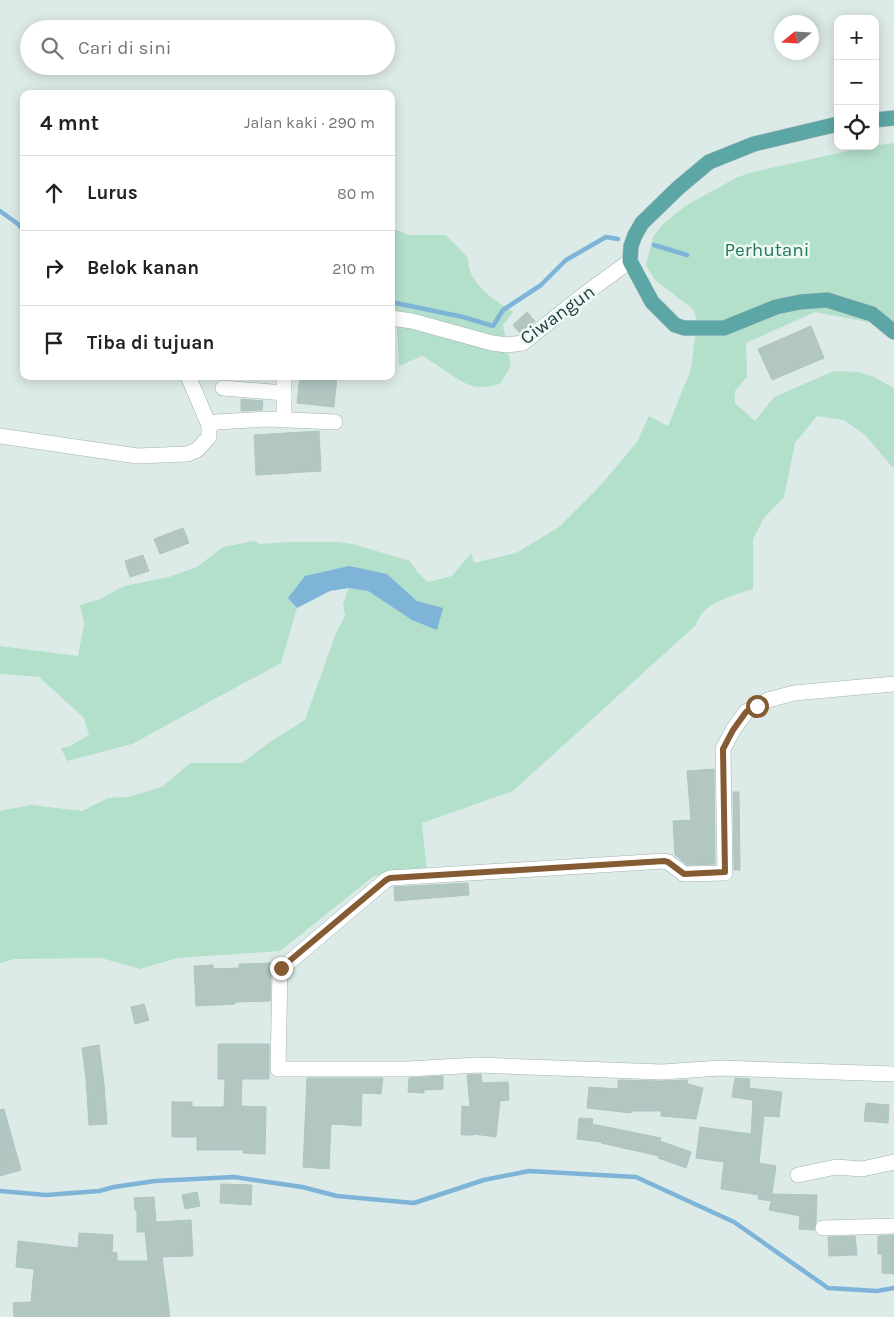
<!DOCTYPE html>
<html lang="id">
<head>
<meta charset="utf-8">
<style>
  :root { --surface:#fff; --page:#f2f2f2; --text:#222; --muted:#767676; --line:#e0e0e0 }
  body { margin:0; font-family:Karla,sans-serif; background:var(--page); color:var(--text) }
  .controls { position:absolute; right:15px; top:15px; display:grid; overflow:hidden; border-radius:10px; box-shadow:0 2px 12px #0003 }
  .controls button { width:45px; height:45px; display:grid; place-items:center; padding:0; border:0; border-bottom:1px solid var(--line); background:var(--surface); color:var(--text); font:25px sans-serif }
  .compass { position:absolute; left:774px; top:15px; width:45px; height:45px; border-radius:50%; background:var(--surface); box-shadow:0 2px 12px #0003; rotate:252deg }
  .stop { position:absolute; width:15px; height:15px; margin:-11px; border:4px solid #855b33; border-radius:50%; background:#fff }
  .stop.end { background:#855b33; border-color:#fff; box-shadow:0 1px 5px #0008 }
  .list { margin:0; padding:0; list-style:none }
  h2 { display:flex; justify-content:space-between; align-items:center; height:65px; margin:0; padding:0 20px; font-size:21px }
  h2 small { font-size:16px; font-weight:400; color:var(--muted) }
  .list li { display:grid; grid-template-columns:32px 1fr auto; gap:15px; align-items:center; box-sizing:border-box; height:75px; padding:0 20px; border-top:1px solid var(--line) }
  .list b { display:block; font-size:19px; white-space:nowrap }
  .list em { font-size:16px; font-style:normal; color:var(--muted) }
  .icon { flex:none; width:28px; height:28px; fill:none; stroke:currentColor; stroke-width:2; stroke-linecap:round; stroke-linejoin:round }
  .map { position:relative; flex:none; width:894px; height:1317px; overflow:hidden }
  .search { position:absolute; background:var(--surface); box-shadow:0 2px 12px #0003; left:20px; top:20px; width:375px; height:55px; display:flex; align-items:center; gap:12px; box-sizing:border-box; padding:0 18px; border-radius:28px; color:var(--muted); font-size:19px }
  .panel { position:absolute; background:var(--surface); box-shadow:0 2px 12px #0003; left:20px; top:90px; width:375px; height:290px; border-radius:10px }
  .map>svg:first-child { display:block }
  .green { fill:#b3e0ca }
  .water { fill:#7db4d8 }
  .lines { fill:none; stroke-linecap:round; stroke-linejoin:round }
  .stream { stroke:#7db4d8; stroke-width:4.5 }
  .building { fill:#b2c6c2; stroke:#afc5c1 }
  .minor-casing { stroke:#a0b3b1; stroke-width:16 }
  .major-casing { stroke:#c0c8c8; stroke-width:16 }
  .minor { stroke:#fff; stroke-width:15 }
  .major { stroke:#5ca6a5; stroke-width:15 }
  .route { stroke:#855b33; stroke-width:6 }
  .labels { text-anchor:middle; stroke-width:5; stroke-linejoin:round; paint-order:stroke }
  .park-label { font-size:19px; fill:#237858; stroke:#eef8f5 }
  .street-label { font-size:19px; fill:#1d3c3b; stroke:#eef8f5 }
</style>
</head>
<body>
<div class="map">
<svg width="894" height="1317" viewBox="0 0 894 1317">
  <rect width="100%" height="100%" fill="#ddebe8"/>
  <!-- green -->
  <g class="green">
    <path d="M894 143V327L815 312 746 343 747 377 735 391V403L755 421 774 397 834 371 859 372 874 377 894 388V469L865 435 844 420 817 416 795 443 784 497 764 518 753 539V589C734 595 701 603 696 625L513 791 422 823 427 872 374 876 280 951 177 958 140 969 101 958 15 959 0 963V811L31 805 82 811 108 798 128 797 162 787 190 763H242L270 742 305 720 336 633 345 616 343 603 349 588 368 591 412 620 417 601 387 574 289 598 297 608 281 663 132 744 67 761 61 748 68 747 89 735 84 718 39 677 0 674V646L78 656 84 624 80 605 100 599 124 586 169 577 197 567 223 547 254 541 259 544 290 542H338L353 544 410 561 418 573 428 582 452 576 471 553 474 563 516 553 559 527 600 486 637 442 649 416 668 426 691 369 697 320 693 309 655 280 646 265 653 237 662 225 685 206 736 178 749 173 866 147Z"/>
    <path d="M391 228 409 235H446L468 258C467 283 494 300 513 312L503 325 511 366 500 384C491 386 482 388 473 386 457 382 438 364 422 356L399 366 396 310 391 308Z"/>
  </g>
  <!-- water -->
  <path class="water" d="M349 566 387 574 417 601 443 608 437 630 412 620 368 591 349 588 330 591 297 608 288 598 305 576Z"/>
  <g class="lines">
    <!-- stream -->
    <g class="stream">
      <path d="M0 211 18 224 24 231"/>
      <path d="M654 245 687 255"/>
      <path d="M391 302 463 317 493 326 503 310 541 285 566 260 606 237 618 239"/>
      <path d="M0 1191 46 1195 99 1191 114 1187 155 1181 234 1177 302 1187 337 1196 414 1203 484 1180 529 1171 636 1177 734 1222 828 1288 877 1291 894 1288"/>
    </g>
  </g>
  <!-- building -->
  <g class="building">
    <path d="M527 312 535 321 520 333 513 325Z"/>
    <path d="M811 326 824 358 772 380 758 349Z"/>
    <path d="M300 376H337L334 407 297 403Z"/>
    <path d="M241 399 263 401 262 410 241 411Z"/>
    <path d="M319 431 321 471 256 475 254 435Z"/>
    <path d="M183 528 189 543 160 554 154 539Z"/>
    <path d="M143 555 149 571 130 577 125 561Z"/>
    <path d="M714 769 715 864 687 865 675 855 673 821 691 820 687 771Z"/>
    <path d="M733 792H739L740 870H734Z"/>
    <path d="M468 883 469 895 395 901 394 887Z"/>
    <path d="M272 963 271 970 270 1001 235 1002V1004L196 1006 194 966 213 965V969L239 968V964Z"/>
    <path d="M144 1004 149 1020 135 1024 131 1007Z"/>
    <path d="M218 1044H269V1079H242L241 1106 266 1107 265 1154 243 1153 244 1150H197V1137H172V1102H192V1107H224L225 1079H218Z"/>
    <path d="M99 1045 104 1084 107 1124 89 1125 86 1078 82 1048Z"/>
    <path d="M481 1074 482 1083 508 1082 509 1100 500 1101 496 1137 474 1134V1135H461L462 1106 470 1107 467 1075Z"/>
    <path d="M443 1076V1089L424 1090V1093L408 1092 409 1078Z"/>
    <path d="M307 1078H383L381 1094 362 1093 361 1126 331 1124 329 1169 303 1167Z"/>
    <path d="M735 1078 750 1079 749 1088 782 1092 779 1117 764 1116 759 1163 776 1166 771 1201 758 1199 759 1195 721 1189 724 1162 696 1158 700 1127 751 1134 753 1100 732 1097Z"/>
    <path d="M618 1080 662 1081 687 1080 688 1084 703 1088 696 1119 661 1116V1111H631V1113L587 1108 589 1087 618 1089Z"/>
    <path d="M866 1103 889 1105 888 1123 864 1121Z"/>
    <path d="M4 1109 21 1170 0 1176V1110Z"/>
    <path d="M579 1118 593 1119 592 1124 661 1138 660 1141 691 1152 686 1168 658 1158 659 1156 601 1143 602 1142 577 1139Z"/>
    <path d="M221 1184 252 1185 251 1205 220 1203Z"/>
    <path d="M197 1192 200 1206 185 1209 182 1195Z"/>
    <path d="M773 1194 817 1195 816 1222 814 1230 799 1229 800 1216 769 1210Z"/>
    <path d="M154 1197 156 1222 191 1220 193 1256 162 1257 170 1317H14L13 1303 31 1302 34 1269 16 1267 18 1241 78 1248 79 1233 113 1235 112 1252 117 1253V1261H148L145 1232H137V1210H135L134 1198Z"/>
    <path d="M894 1235V1274L882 1273V1254H878V1236Z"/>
    <path d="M855 1236 857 1255 829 1256 828 1237Z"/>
  </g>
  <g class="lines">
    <defs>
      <g id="minor">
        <path d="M391 318 412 321 492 343 507 345 523 343 582 296 630 261"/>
        <path d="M284 376V420"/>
        <path d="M223 388 284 393"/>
        <path d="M209 425 216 422 267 419 335 422"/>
        <path d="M0 436 137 456 187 454 197 450 209 437V425L188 376"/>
        <path d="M894 684 794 693 768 700 746 712 733 730 723 749 725 873 684 874 668 862 664 861 390 878 386 880 280 970 278 1069H408L478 1065 662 1072 721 1068 894 1074"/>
        <path d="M798 1175 836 1167 862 1169 894 1162"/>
        <path d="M823 1228 894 1226"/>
      </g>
      <g id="major">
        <path d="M875 120 894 118"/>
        <path d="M838 124 754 144 709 162 678 188 642 223 635 235 631 246 630 261 652 302 675 325 684 328H724L776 307 800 302 827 300 872 314 894 332"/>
      </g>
    </defs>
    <!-- minor casing -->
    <use href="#minor" class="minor-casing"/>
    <!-- major casing -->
    <use href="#major" class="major-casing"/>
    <!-- minor -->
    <use href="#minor" class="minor"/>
    <!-- major -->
    <use href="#major" class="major"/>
  </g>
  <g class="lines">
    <!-- route -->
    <path class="route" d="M281 968 386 880 390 878 664 861 668 862 684 874 725 872 723 749 733 730 746 712 757 706"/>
  </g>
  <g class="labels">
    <!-- park labels -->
    <g class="park-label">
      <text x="767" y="256">Perhutani</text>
    </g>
    <!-- street labels -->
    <g class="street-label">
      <text transform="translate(557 314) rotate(-36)" y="7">Ciwangun</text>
    </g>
  </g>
</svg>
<div class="controls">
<button>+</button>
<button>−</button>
<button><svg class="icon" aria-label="locate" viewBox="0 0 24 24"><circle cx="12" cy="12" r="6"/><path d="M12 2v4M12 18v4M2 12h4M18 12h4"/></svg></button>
</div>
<svg class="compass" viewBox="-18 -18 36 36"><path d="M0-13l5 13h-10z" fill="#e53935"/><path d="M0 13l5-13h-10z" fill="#767676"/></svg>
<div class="stop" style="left:757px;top:706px"></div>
<div class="stop end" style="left:281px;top:968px"></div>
<div class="search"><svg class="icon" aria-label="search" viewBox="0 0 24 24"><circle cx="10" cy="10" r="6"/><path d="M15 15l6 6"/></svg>Cari di sini</div>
<section class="panel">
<h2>4 mnt<small>Jalan kaki · 290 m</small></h2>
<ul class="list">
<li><svg class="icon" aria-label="ahead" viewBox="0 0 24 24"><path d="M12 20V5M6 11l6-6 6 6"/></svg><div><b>Lurus</b></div><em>80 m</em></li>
<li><svg class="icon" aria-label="right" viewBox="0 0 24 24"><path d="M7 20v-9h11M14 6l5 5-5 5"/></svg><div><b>Belok kanan</b></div><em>210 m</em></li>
<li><svg class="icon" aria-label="arrive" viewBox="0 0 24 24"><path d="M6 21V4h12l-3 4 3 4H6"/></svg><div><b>Tiba di tujuan</b></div></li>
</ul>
</section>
</div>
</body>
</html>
